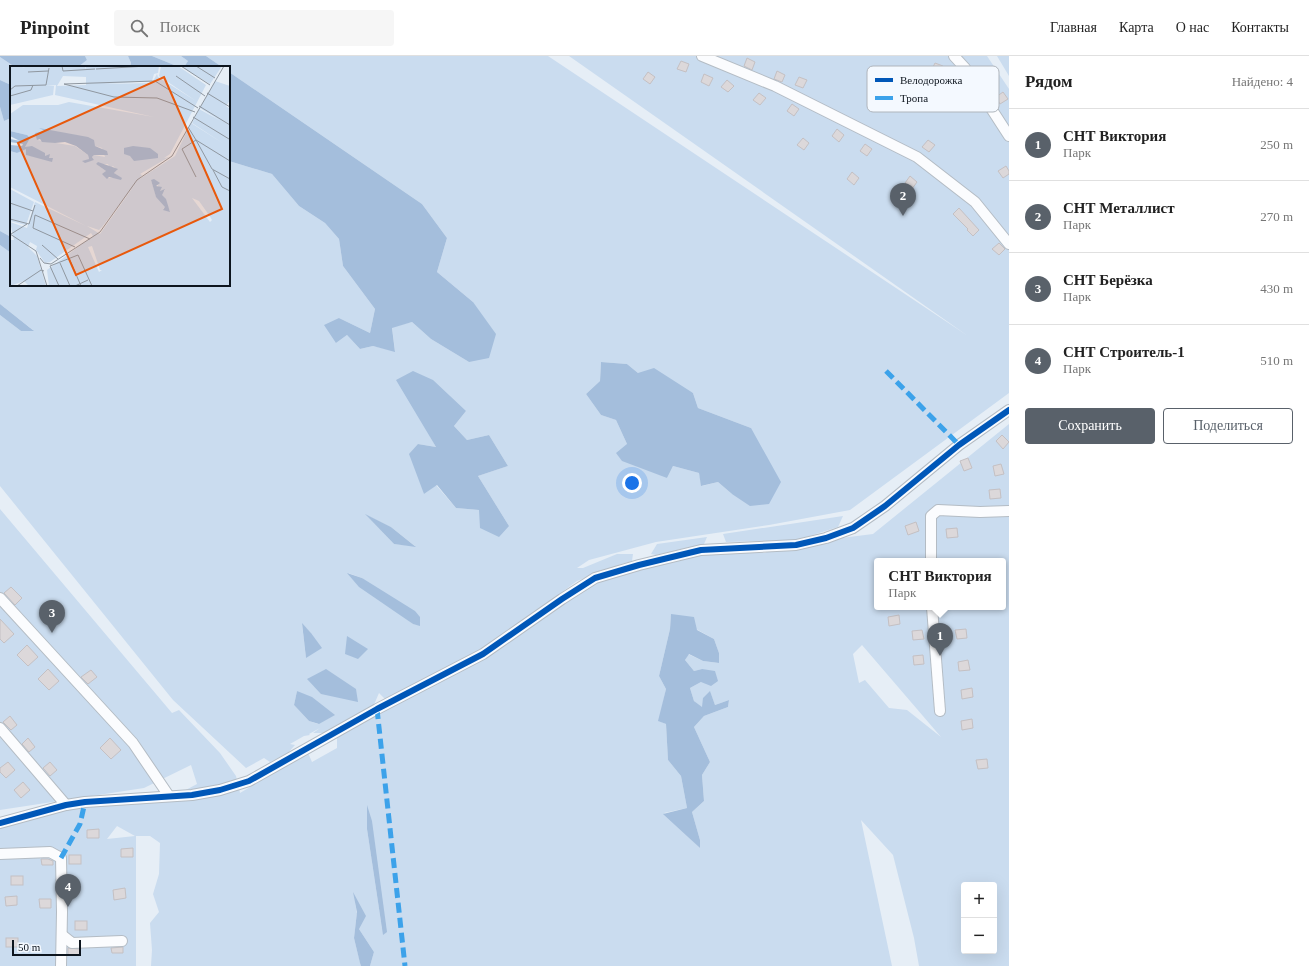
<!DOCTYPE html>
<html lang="ru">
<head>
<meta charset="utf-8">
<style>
  :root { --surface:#fff; --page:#f6f6f6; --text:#222; --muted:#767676; --line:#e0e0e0; --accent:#59616a }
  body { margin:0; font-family:Georgia,serif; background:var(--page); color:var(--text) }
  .controls { position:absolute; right:12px; bottom:12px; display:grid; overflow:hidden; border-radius:4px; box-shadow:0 4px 16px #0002 }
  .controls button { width:36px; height:36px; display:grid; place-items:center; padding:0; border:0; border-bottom:1px solid var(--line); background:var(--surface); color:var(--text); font:20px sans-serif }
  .scale { position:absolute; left:12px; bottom:10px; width:69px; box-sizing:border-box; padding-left:4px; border:2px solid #0d151e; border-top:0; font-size:11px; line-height:14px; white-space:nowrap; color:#0d151e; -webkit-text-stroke:3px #f4f9ff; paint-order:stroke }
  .you { position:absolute; left:632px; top:427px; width:14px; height:14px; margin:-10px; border:3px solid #fff; border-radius:50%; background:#1a73e8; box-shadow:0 0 0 6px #1a73e833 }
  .badge { display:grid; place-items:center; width:26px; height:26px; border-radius:50%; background:var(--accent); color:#fff; font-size:13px; font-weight:700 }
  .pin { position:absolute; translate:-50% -33px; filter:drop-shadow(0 1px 2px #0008) }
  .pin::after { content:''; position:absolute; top:21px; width:14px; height:12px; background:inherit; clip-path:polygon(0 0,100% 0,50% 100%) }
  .popup { position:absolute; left:874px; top:502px; width:132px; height:52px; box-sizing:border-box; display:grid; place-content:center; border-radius:4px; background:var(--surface); filter:drop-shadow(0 1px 3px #0005); font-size:13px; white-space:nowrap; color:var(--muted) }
  .popup b { font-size:15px; color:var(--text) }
  .popup::after { content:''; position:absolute; left:50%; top:100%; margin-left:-8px; border:8px solid transparent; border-top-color:var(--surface) }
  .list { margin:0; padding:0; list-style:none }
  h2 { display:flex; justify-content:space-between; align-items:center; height:52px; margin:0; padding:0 16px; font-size:17px }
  h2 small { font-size:13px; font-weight:400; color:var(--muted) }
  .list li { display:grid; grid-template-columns:26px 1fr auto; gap:12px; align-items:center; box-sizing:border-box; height:72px; padding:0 16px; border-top:1px solid var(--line) }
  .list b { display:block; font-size:15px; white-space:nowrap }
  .list p { margin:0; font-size:13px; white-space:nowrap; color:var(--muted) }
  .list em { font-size:13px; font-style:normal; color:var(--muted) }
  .actions { display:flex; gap:8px; padding:12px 16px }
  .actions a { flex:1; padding:9px 0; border:1px solid var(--accent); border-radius:4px; text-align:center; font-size:14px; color:var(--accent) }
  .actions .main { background:var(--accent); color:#fff }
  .icon { flex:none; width:22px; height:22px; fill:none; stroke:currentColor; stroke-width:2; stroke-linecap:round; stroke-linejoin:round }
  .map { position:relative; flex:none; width:1009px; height:910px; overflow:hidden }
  header { display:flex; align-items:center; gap:24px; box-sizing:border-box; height:56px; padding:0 20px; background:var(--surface); border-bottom:1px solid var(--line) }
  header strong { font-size:19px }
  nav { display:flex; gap:22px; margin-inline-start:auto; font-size:14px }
  .search { width:280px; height:36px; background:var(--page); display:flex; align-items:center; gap:10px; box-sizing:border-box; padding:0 14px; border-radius:4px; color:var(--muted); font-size:15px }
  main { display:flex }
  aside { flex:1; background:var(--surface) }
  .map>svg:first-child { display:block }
  .green { fill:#cadcef; fill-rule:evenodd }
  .water { fill:#a4bedc }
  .building { fill:#dcd8da; stroke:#c4c0c3 }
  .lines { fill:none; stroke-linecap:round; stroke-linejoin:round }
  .minor-casing { stroke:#b4bcc4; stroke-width:12 }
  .minor { stroke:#fbfcfe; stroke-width:10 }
  .quiet { stroke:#3ca2ea; stroke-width:5; stroke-dasharray:10 5; stroke-linecap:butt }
  .cycleway-casing { stroke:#f4f9ff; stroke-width:8 }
  .cycleway { stroke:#0057b8; stroke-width:6 }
  .inset-road { fill:none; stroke:#8f97a0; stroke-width:1 }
  .view { fill:#e8590c; fill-opacity:0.15; stroke:#e8590c; stroke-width:2 }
  .inset-edge { fill:none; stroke:#0d151e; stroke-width:2 }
  .key { fill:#f4f9ff; stroke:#afb5bc; stroke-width:1 }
  .key-label { font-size:11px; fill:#0d151e }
</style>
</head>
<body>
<header>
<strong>Pinpoint</strong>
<div class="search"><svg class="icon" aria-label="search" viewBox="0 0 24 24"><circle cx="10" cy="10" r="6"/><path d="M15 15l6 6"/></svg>Поиск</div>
<nav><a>Главная</a><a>Карта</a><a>О нас</a><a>Контакты</a></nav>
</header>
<main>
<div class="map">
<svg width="1009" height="910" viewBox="0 0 1009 910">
  <rect width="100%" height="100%" fill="#e6eef6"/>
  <!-- green -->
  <g class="green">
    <path d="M85 0H128L131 7 130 11H78L87 4Z"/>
    <path d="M152 0H181L188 5 184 11H179Z"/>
    <path d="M206 0H548L968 280 569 0H987L1009 33V337L850 454 769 469 656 486 589 504 577 512H583L617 498H633L632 505 621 508 577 525 527 562 477 595 386 644 379 637 373 651 325 677H313L320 672 309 678 310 679 304 680 290 688 295 689 288 697 270 706 264 702 246 712 173 644 0 430V259L21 275 33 274 0 248V189L11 197V229H229V105L272 118 299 150 325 167 339 183 343 210 375 253 370 277 339 262 336 287 347 279 360 293 373 290 395 295 392 271 412 266 431 283 469 306 473 246 437 216 447 182 422 148 229 16V11H222ZM601 306 627 308 638 317 693 337 698 352 751 372 732 438 718 426 702 430 699 417 673 410 667 422 627 388 616 364 601 359 586 338 600 325ZM466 355 454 370 467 384 489 379 508 410 478 420 509 470 479 454 456 452 436 429 424 438 418 388 436 391 418 359ZM366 459 391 471 415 490 394 488ZM348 517 362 522 420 569 413 568ZM302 568 311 577 306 602ZM297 635 334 659 318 668 309 665 294 649Z"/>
    <path d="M997 0H1009V20Z"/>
    <path d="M0 1 15 11H11V29L0 24Z"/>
    <path d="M0 51 4 65 11 62V181L0 175Z"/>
    <path d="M1009 368V910H919L914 882 893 799 861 764 892 910H370L374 896 359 873 354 837 357 856 354 882 361 910H151L152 894 150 867 159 856 153 838 159 818 160 787 150 780H136V910H0V770L66 751 169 743 197 728 191 709 144 732 0 754V453L172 657 179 654 220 697 236 720 240 737 308 697 312 706 337 692V678L409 642 520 579 599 524 707 497H767L763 495 841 479V482L873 478ZM877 505H1003V551H877ZM671 559 714 583 719 597V607L703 605 688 598 685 604 694 615 702 613 701 626 690 632 694 645 702 652 710 636 715 649 729 644 728 651 704 660 694 671 710 706 702 719 704 745 692 756 700 784V792L664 757 687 752 681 720 668 704 666 668 659 665 666 633 659 620 670 573ZM862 589 941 681 907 654 889 652 865 624 859 627 853 598ZM367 750 383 879 367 773ZM117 770 135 780 107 783ZM964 829H994V895H964Z"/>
    <path d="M843 460 838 471 797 484 726 486 723 478Z"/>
    <path d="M707 481 704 488 656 499 651 498 657 488Z"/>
  </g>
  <!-- water -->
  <g class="water">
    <path d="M0 0H85L87 4 78 11H15L0 1Z"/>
    <path d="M128 0H152L179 11H130L131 7Z"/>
    <path d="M181 0H206L222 11H184L188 5Z"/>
    <path d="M229 16 422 148 447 182 437 216 473 246 496 278 489 302 469 306 431 283 412 266 392 272 395 296 373 290 360 293 347 279 336 287 324 269 339 262 370 277 375 253 343 210 339 183 325 167 299 150 272 118 229 105Z"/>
    <path d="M0 24 11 29V62L4 65 0 51Z"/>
    <path d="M0 175 11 181V197L0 189Z"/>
    <path d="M0 248 34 275H21L0 259Z"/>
    <path d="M601 306 627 308 638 317 654 312 693 337 698 352 751 372 781 426 769 448 750 450 732 438 718 426 701 430 699 417 673 410 667 422 622 405 616 397 627 388 616 364 601 359 586 338 600 325Z"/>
    <path d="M413 315 433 324 466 355 454 370 467 384 489 379 508 410 478 420 509 470 499 481 480 472 479 454 456 452 437 429 424 438 409 398 418 388 436 391 396 324Z"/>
    <path d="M365 458 391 471 416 491 394 488Z"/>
    <path d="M347 517 362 522 415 555 420 561V570L413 568 359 531Z"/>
    <path d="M671 558 694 561 697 574 714 583 719 597V607L703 605 689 598 685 604 694 615 702 613 715 615 718 625 711 630 701 626 690 632 694 645 702 651 703 642 710 635 715 649 729 644 728 651 704 660 694 671 710 706 702 719 704 745 692 756 700 784V792L663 758 687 752 681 720 668 704 666 668 658 665 666 633 659 620 670 573Z"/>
    <path d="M302 567 311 577 322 592 306 602Z"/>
    <path d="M347 580 368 593 358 603 345 598Z"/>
    <path d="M326 613 356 633 358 646 321 638 307 623Z"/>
    <path d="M297 635 312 641 335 659 319 668 309 665 294 649Z"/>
    <path d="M367 749 372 765 387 876 383 879 367 773Z"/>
    <path d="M353 836 366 860 359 873 374 896 370 910H361L360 907 354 882 357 856Z"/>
  </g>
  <!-- building -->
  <g class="building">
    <path d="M747 2 755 6 752 14 744 10Z"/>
    <path d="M681 5 689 8 686 16 677 13Z"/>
    <path d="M935 7 943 10 939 18 931 15Z"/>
    <path d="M988 12 992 20 985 24 980 17Z"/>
    <path d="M777 15 785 19 782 26 774 23Z"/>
    <path d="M648 16 655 21 650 28 643 23Z"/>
    <path d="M704 18 713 22 709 30 701 26Z"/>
    <path d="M799 21 807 24 803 32 795 29Z"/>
    <path d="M727 24 734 30 728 36 721 31Z"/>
    <path d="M1003 36 1008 43 1000 48 996 41Z"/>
    <path d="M759 37 766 42 760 49 753 44Z"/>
    <path d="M792 48 799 53 794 60 787 55Z"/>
    <path d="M837 73 844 79 839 86 832 80Z"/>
    <path d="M803 82 809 87 804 94 797 89Z"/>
    <path d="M928 84 935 89 929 96 922 91Z"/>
    <path d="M865 88 872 93 867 100 860 95Z"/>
    <path d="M1006 110 1009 115V118L1003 122 998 115Z"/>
    <path d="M852 116 859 122 854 129 847 123Z"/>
    <path d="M910 120 917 126 912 133 905 127Z"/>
    <path d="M959 152 979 174 973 180 967 174 968 173 953 158Z"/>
    <path d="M999 187 1005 193 999 199 992 193Z"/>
    <path d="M1002 379 1009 386 1003 393 996 385Z"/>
    <path d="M968 402 972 412 964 415 960 405Z"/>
    <path d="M1001 408 1004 418 995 420 993 410Z"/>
    <path d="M1000 433 1001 442 990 443 989 434Z"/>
    <path d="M916 466 919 475 908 479 905 470Z"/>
    <path d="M957 472 958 481 947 482 946 473Z"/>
    <path d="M11 531 22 542 15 549 4 537Z"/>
    <path d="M899 559 900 568 889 570 888 561Z"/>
    <path d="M0 563 14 578 4 587 0 583Z"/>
    <path d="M966 573 967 582 957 583 955 574Z"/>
    <path d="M922 574 924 583 913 584 912 575Z"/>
    <path d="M27 589 38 601 28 610 17 599Z"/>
    <path d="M923 599 924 608 914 609 913 600Z"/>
    <path d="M968 604 970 614 959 615 958 606Z"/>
    <path d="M48 613 59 625 49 634 38 623Z"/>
    <path d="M91 614 97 621 88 628 81 621Z"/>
    <path d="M972 632 973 641 962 643 961 634Z"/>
    <path d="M10 660 17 669 11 674 3 666Z"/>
    <path d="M972 663 973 672 962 674 961 665Z"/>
    <path d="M28 682 35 691 29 696 22 688Z"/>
    <path d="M110 682 121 694 111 703 100 692Z"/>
    <path d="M987 703 988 712 978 713 976 704Z"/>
    <path d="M8 706 15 714 6 722 0 716V712Z"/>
    <path d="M50 706 57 714 50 720 43 712Z"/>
    <path d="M23 726 30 734 21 742 14 734Z"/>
    <path d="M99 773V782H87V774Z"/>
    <path d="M133 792V801H121V793Z"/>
    <rect x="69" y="799" width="12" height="9"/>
    <path d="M41 803H48L53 805V809H42Z"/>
    <rect x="11" y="820" width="12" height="9"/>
    <path d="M125 832 126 842 114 844 113 834Z"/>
    <path d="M17 840V849L6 850 5 841Z"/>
    <path d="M39 843H51V852H40Z"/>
    <rect x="75" y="865" width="12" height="9"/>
    <rect x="6" y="882" width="12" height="9"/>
    <path d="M123 891V897H112L111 892Z"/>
    <path d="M68 892 80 893V899H68Z"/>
  </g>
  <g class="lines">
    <defs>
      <g id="minor">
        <path d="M702 0 775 30 917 101 975 146 1009 188"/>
        <path d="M954 0 965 12 1009 80"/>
        <path d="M931 505V460L938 454 980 456 1009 455"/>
        <path d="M0 542 133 687 169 740"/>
        <path d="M932 551 940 655"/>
        <path d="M0 672 66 749"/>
        <path d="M0 767 66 749 85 746 192 739 220 734 249 725 377 653 483 598 562 543 595 522 639 509 701 494 796 489 826 482 853 472 885 450 959 389 1009 354"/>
        <path d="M0 798 50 796 61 802 62 856 61 910"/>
        <path d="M62 879 72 887 122 885"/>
      </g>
    </defs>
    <!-- minor casing -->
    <use href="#minor" class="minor-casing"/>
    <!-- minor -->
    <use href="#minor" class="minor"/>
    <!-- quiet -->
    <g class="quiet">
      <path d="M886 315 959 389"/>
      <path d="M377 653 405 910"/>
      <path d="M61 802 80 768 85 746"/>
    </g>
    <defs>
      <path id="cycleway" d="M0 767 66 749 85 746 192 739 220 734 249 725 377 653 483 598 562 543 595 522 639 509 701 494 796 489 826 482 853 472 885 450 959 389 1009 354"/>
    </defs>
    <!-- cycleway casing -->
    <use href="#cycleway" class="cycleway-casing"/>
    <!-- cycleway -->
    <use href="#cycleway" class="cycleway"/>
  </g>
  <!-- overview -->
  <g transform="translate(10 10)">
    <rect width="220" height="220" fill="#e6eef6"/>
    <path d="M0 0H16L12 2 18 0H75V4L76 0H149L148 7 144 8 142 15 93 18 142 17 147 8 148 11 186 35 149 10 151 0H168L196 19 160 88 154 92 159 91 130 108 132 109 92 161 89 164 77 160 90 168 128 114 165 90 181 57 214 78 182 57 189 43 211 55 190 42 205 15 220 20V34L216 40 220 43V220H39L37 204 83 170 81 167 40 196 35 197 26 184 27 180 20 176 18 181 27 190 36 220H19L14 215 0 220V174H4L0 156 17 162 25 136 76 160 0 121V85L7 87 16 82V89L39 93 15 81 17 69 0 65V48L13 39H48L59 36 144 51 45 29 46 19 36 20H44L43 29 0 39ZM53 10 76 11V19L47 20ZM35 65 92 82 95 91 84 89 82 91 84 94 76 95 79 93 78 89 65 80 27 74V69ZM120 81 131 83 140 82 136 92H123L115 85ZM86 98H98L100 102 103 100 107 104 104 107 111 112H97L96 105ZM141 114 146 115 150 125 155 124 151 129 160 145 153 143 156 141 146 130ZM182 132 189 135 199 149 202 154 200 156ZM82 180 90 204H92L89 206 78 181ZM170 0H212L200 18ZM0 123 24 136 16 159 0 155Z" fill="#cadcef" fill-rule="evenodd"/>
    <path d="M29 62 78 71 84 74 85 80 97 85 98 89H84L82 91 84 94 75 97 72 95 79 93 78 89 66 80 55 76 45 77 32 76 30 73 27 74 25 67 35 65ZM0 65 17 69 20 72 15 81 22 80 35 87V90L40 88 39 92H43L42 96 16 89V83L7 87 0 85V79L12 80 13 78 0 76V73L10 75 0 70ZM123 80 140 82 148 88V92L124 95 120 90 114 88V82ZM88 96 108 103 104 107 112 112 111 114 99 111 97 113 92 108 96 105 86 98ZM144 113 150 117 146 120 152 121 150 125 155 123 152 129 156 133 160 146 153 144 155 141 146 131 141 114Z" fill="#a4bedc"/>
    <path class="inset-road" d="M52 0 53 5 85 3M171 0 200 19M186 0 205 12M86 3 137 0M18 6 38 5M166 10 195 30M0 24 5 20 36 19 39 2M197 27 220 41M0 30 21 24 23 19M189 40 220 59M185 46 147 32 104 31 54 18 145 15 188 42M183 51 219 73M178 61 186 74 220 95M203 104 212 121 220 125M186 111 172 83 186 74 202 103 220 113M0 137 23 145M0 153 19 158 25 139M0 168 26 185 37 220M1 168 17 158M32 179 48 193M65 181 23 162 25 149 80 173M30 192 34 197 41 198 90 166 127 114 162 90 214 0M59 192 71 220M50 197 60 220M40 200 68 189 82 220M40 200 49 220M7 220 31 204 34 205M65 220 78 214"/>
    <path class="view" d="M154 11 212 143 66 209 8 77Z"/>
    <rect width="220" height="220" class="inset-edge"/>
  </g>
  <!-- legend -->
  <rect x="867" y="10" width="132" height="46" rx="6" class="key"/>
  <rect x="875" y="22" width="18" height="4" fill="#0057b8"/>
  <rect x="875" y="40" width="18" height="4" fill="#3ca2ea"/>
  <g class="key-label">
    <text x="900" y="28">Велодорожка</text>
    <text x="900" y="46">Тропа</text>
  </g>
</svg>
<div class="controls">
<button>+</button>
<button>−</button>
</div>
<div class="scale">50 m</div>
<div class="you"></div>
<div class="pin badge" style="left:940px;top:600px">1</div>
<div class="popup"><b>СНТ Виктория</b>Парк</div>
<div class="pin badge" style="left:903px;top:160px">2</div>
<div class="pin badge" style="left:52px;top:577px">3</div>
<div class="pin badge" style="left:68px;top:851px">4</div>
</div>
<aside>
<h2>Рядом<small>Найдено: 4</small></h2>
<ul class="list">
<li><span class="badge">1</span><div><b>СНТ Виктория</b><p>Парк</p></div><em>250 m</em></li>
<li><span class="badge">2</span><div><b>СНТ Металлист</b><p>Парк</p></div><em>270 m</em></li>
<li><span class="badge">3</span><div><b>СНТ Берёзка</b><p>Парк</p></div><em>430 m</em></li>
<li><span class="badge">4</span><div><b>СНТ Строитель-1</b><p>Парк</p></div><em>510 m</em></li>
</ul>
<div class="actions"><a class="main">Сохранить</a><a>Поделиться</a></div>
</aside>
</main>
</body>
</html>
